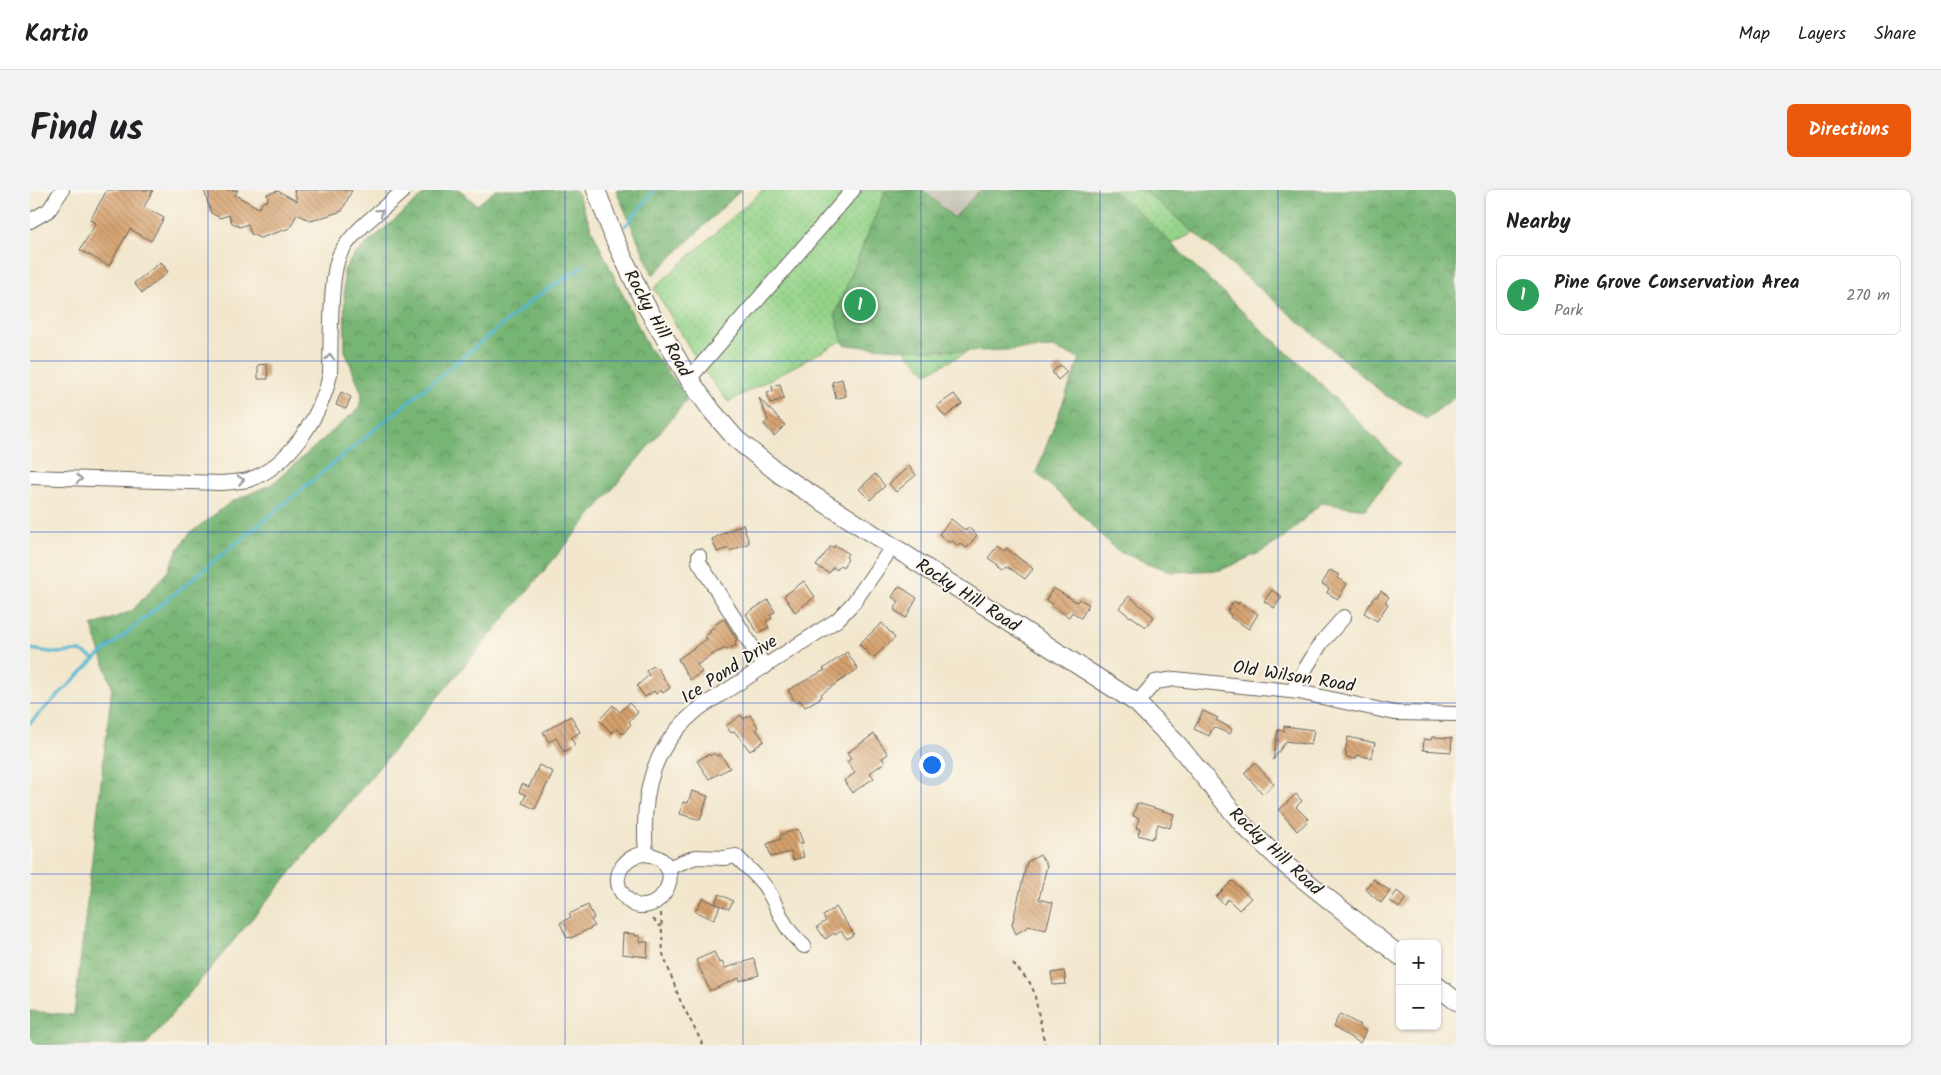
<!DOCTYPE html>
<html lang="en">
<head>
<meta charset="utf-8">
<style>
  :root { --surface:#fff; --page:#f2f2f2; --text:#202124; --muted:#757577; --line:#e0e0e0; --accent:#ea580c }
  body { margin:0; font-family:Kalam,sans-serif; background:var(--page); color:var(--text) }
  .controls { position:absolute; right:15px; bottom:15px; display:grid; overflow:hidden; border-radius:8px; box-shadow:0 1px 4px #0004 }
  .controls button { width:45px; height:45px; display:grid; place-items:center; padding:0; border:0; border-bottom:1px solid var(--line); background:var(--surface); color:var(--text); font:25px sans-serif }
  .you { position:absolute; left:901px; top:574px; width:18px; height:18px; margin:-12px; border:4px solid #fff; border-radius:50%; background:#1a73e8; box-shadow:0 0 0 8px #1a73e833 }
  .badge { display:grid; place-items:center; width:32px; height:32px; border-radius:50%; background:var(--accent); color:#fff; font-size:16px; font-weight:700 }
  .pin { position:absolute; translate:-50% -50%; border:2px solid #fff; box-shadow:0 1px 5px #0006 }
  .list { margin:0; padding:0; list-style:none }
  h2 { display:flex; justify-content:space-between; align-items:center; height:65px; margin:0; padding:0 20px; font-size:21px }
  h2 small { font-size:16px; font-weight:400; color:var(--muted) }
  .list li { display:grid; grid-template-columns:32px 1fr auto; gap:15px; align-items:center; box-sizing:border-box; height:80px; margin:0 10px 10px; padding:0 10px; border:1px solid var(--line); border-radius:8px }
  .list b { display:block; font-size:19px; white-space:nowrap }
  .list p { margin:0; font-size:16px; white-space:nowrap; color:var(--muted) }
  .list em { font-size:16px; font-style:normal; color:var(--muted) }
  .map { position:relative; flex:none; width:1426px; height:855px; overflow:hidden; border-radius:8px }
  header { display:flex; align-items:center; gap:30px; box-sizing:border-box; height:70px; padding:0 25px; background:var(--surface); border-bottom:1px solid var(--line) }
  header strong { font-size:24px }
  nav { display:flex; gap:28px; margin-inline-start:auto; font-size:18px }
  .intro { display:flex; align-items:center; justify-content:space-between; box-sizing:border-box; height:120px; padding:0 30px }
  h1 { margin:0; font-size:35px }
  .button { padding:12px 22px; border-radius:8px; background:var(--accent); color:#fff; font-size:18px; font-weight:700 }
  main { display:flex; gap:30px; padding:0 30px }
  aside { flex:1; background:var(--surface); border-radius:8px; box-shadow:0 1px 4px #0004 }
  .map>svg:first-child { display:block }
  .industrial { fill:#c8c4b8 }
  .grass { fill:url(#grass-dots); stroke:#587852 }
  .forest { fill:url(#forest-crowns); stroke:#4a6848 }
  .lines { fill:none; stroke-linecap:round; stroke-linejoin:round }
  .stream { stroke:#52b7d1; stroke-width:3 }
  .building { fill:url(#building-back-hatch) }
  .minor-casing { stroke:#67635a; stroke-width:16 }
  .major-casing { stroke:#67635a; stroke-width:20 }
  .path { stroke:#67635a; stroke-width:2; stroke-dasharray:4 4; stroke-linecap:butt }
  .minor { stroke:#fff; stroke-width:14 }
  .major { stroke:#fff; stroke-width:18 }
  .oneway { stroke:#999 }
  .grid { fill:none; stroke:#1d4ed8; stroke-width:1; stroke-opacity:0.55 }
  .labels { text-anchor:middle; stroke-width:4; stroke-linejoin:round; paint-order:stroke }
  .street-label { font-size:18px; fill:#1c1c1c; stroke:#fbf7ec }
</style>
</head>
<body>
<header>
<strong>Kartio</strong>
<nav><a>Map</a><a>Layers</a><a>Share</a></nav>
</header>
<div class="intro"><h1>Find us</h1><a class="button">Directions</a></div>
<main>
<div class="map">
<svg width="1426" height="855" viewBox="0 0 1426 855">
  <defs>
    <pattern id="grass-dots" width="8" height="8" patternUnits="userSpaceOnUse" patternTransform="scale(1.25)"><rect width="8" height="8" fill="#94d389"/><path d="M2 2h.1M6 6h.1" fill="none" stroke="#7fb576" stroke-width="1.8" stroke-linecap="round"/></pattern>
    <pattern id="forest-crowns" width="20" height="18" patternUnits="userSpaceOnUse" patternTransform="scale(1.25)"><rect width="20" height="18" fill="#77b575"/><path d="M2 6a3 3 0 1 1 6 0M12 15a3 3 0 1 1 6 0" fill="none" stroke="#61925f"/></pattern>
    <pattern id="building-back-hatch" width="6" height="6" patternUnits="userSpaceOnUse" patternTransform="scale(1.25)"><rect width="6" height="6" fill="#d6a16e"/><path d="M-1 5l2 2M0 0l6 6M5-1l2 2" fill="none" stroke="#ad825a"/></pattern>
  </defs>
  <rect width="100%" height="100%" fill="#fbf7ec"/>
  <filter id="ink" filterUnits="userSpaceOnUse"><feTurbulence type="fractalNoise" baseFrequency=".02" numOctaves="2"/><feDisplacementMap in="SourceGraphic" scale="10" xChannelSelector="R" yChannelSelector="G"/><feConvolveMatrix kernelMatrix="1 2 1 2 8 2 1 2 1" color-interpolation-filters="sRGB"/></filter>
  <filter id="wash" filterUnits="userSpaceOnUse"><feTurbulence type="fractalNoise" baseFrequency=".0096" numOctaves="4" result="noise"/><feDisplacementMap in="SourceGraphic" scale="20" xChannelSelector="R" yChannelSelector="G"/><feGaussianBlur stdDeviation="1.12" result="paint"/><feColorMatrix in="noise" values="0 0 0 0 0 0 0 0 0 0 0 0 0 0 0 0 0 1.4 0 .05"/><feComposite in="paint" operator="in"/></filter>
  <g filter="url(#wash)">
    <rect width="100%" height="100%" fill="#f2e7cd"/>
    <!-- industrial -->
    <path class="industrial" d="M893 0H950L924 28Z"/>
    <!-- grass -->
    <path class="grass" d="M733 0H886L923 38 954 0H1182L1161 44 897 183 847 132 698 212 671 177 624 98Z"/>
    <!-- forest -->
    <g class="forest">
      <path d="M399 0H430L447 15 466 0H546L562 40 618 157 659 208 116 855H0V821L44 825 82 497 62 436 102 421 138 381 147 361 159 344 201 312 242 294 329 218 332 204 315 161 314 80 324 65Z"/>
      <path d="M586 0H711L623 85Z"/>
      <path d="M856 0H893L924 28 950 0H1082L1103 17 1230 138 1281 184 1370 273 1336 319 1291 313 1253 349 1229 363 1191 380 1142 382 1087 361 1029 303 1006 283 1050 168 1022 158 950 161 870 159 814 155 805 124Z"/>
      <path d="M1114 0H1426V206L1396 229 1383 220 1355 205Z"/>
    </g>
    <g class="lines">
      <!-- stream -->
      <g class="stream">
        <path d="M595 36 625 0"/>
        <path d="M0 459 27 463 50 461 65 469"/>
        <path d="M0 533 65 469 505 108 553 76"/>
      </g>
    </g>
    <g id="blocks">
      <!-- building -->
      <g class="building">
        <path d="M77 0H123L114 17 134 28 121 51 100 39 79 76 50 60 66 33 60 30Z"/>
        <path d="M174 0H208L205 5 229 18 233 12 238 10 237 4 248 1 267 11 264 0H322L312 21 281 31 267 24 260 38 230 48 221 44 218 34 210 37 202 33 199 25 190 28 181 23Z"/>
        <path d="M131 72 138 82 112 103 104 93Z"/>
        <path d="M237 174 238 189H228V175Z"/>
        <path d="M1030 175 1037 182 1028 190 1022 182Z"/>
        <path d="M812 189 816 206 806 209 802 192Z"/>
        <path d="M750 194 754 209 740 213 737 202 743 201 742 196Z"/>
        <path d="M311 202 321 207 316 219 306 215Z"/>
        <path d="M924 204 932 214 915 227 907 216Z"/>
        <path d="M729 208 755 235 744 246 734 234 738 230Z"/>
        <path d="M879 276 886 285 866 302 859 294Z"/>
        <path d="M845 284 855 296 840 310 829 299Z"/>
        <path d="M921 329 936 341 938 337 947 345 937 358 930 353 928 356 922 351 920 353 909 344Z"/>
        <path d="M713 334 719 353 700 361 698 358 687 362 682 349Z"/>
        <path d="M805 355 818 363 816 367 818 369 813 377 810 375 807 380 803 377 799 383 786 376 801 356 804 358Z"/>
        <path d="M967 356 974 361 976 358 1003 379 995 389 977 376 974 379 958 368Z"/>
        <path d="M1300 380 1309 385 1307 388 1317 394 1308 409 1297 403 1299 398 1292 394Z"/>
        <path d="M774 391 785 407 765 422 754 406Z"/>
        <path d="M869 396 887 408 876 428 864 420 869 412 862 407Z"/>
        <path d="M1023 398 1047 412 1049 409 1059 414 1051 428 1042 422 1039 427 1022 416 1023 414 1016 410Z"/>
        <path d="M1242 400 1252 407 1244 418 1234 411Z"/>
        <path d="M1351 401 1359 407 1355 412 1358 414 1347 431 1334 423 1345 406 1347 407Z"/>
        <path d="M1099 406 1124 427 1116 437 1101 426 1100 427 1089 418Z"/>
        <path d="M738 410 745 422 740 425 742 428 736 432 739 437 728 443 716 424Z"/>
        <path d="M1204 411 1208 414 1209 412 1228 424 1219 439 1200 427 1201 425 1197 422Z"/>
        <path d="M694 429 707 450 705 451 706 455 697 460 696 458 685 463 667 475 672 482 660 490 648 469 677 449 675 446 681 442 679 440 685 437 684 435Z"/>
        <path d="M852 433 865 448 843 468 829 454Z"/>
        <path d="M817 462 828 479 791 504 792 507 775 517 770 510 766 513 758 500 795 480 793 479Z"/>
        <path d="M623 476 628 479 640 498 633 503 631 500 626 504 624 501 615 507 607 496 619 485 616 481Z"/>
        <path d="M599 513 608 522 599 532 601 534 593 544 587 538 582 543 569 530 583 515 590 522Z"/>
        <path d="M1173 521 1188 528 1186 530 1202 539 1200 544 1183 537 1179 546 1164 539Z"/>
        <path d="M711 525 714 529 720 525 728 537 726 539 734 551 720 561 704 541 701 543 696 536Z"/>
        <path d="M541 526 550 542 541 548 545 555 534 562 526 548 519 552 513 542Z"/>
        <path d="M1254 536 1284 540 1281 555 1256 551 1243 570 1248 540 1254 541Z"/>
        <path d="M844 544 858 564 852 568 855 572 840 583 844 588 822 603 814 591 825 583 817 572 821 569 817 563Z"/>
        <path d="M1318 547 1345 553 1341 568 1327 565 1326 569 1316 567 1317 562H1315Z"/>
        <path d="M1402 547 1422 548 1421 562 1393 560 1394 549 1401 550Z"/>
        <path d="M684 563 687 566 690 564 700 578 679 589 667 571 679 564 680 566Z"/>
        <path d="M1225 573 1244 594 1233 604 1214 583Z"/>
        <path d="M509 575 523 582 505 619 492 613 496 605 489 602 492 594 499 597Z"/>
        <path d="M662 601 678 606 670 630 650 624 653 612 658 613Z"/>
        <path d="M1266 604 1272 611 1266 617 1279 630 1267 641 1249 620Z"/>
        <path d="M1107 613 1144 624 1140 638 1128 634 1124 647H1122V649L1108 645 1110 639 1106 638 1109 628 1103 626Z"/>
        <path d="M768 639 773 653 770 654 774 667 763 670 761 662 741 667 737 654 751 649 750 645Z"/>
        <path d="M1010 665 1017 675 1009 709 1023 713 1016 740 999 736 986 744 982 735 997 672Z"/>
        <path d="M1343 689 1360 701 1351 713 1335 699Z"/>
        <path d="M1202 691 1221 708 1209 720 1198 709 1194 714 1186 707Z"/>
        <path d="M1367 701 1376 708 1369 718 1360 711Z"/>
        <path d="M689 704 703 711 699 719 685 713Z"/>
        <path d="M673 708 690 716 684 730 665 721Z"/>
        <path d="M558 715 564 728 561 730 565 736 541 748 540 747 537 748 530 733 541 727 539 724Z"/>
        <path d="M806 717 824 744 817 749 811 741 805 745 804 743 795 749 787 737 796 731 793 726Z"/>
        <path d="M593 743 605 744V746H610V752H618L617 767 592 764Z"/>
        <path d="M684 762 689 773 692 772 695 778 724 769 729 785 710 791 709 788 680 801 666 770Z"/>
        <path d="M1034 781 1036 794 1023 795 1021 783Z"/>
        <path d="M1310 824 1330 835 1329 837 1336 841 1330 853 1303 837Z"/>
      </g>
    </g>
  </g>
  <g filter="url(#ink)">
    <use href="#blocks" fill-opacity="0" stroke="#67635a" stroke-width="1"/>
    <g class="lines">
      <defs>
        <g id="minor">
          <path d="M0 31 19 20 32 0"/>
          <path d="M659 189 823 0"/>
          <path d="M0 287 191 293C199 292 209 292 218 290 259 277 292 224 300 184 301 157 299 82 311 62 326 37 353 20 374 0"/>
          <path d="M669 366V372L735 477"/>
          <path d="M1262 501 1291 453 1314 427"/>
          <path d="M1107 513 1125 492 1145 489 1269 502 1365 523 1426 524"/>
          <path d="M616 664C669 673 620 745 592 703 580 685 596 664 616 664 611 603 621 556 671 517L807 430 824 412 863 356"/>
          <path d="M637 678 666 667 695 668 706 666C716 677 730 687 738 701 751 723 752 737 774 756"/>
        </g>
        <g id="major">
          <path d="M566 0 585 50 615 114 659 189 682 221 706 249 751 285 1107 513 1148 555 1215 637 1258 677 1370 766"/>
          <path d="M1407 796 1426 811"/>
        </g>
      </defs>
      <!-- minor casing -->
      <use href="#minor" class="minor-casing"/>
      <!-- major casing -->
      <use href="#major" class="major-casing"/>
      <!-- path -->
      <g class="path">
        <path d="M631 723 633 764 650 810 671 851 672 855"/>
        <path d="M623 729 631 737"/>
        <path d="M983 773 1000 793 1004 802 1015 855"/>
      </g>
      <!-- minor -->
      <use href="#minor" class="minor"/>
      <!-- major -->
      <use href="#major" class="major"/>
    </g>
    <!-- one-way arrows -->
    <defs><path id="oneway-chevron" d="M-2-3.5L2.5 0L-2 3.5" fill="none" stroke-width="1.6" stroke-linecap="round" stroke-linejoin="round" transform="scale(1.25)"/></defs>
    <g class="oneway">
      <use href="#oneway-chevron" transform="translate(350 22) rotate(-40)"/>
      <use href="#oneway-chevron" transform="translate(300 167) rotate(-87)"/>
      <use href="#oneway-chevron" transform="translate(49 289) rotate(2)"/>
      <use href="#oneway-chevron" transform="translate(211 290) rotate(-9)"/>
    </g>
  </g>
  <!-- grid -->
  <path class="grid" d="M178 0V855M356 0V855M535 0V855M713 0V855M891 0V855M1070 0V855M1248 0V855M0 171H1426M0 342H1426M0 513H1426M0 684H1426"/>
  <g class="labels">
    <!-- street labels -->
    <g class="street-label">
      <text transform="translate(628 133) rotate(61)" y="6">Rocky Hill Road</text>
      <text transform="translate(938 405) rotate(33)" y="6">Rocky Hill Road</text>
      <text transform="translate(699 479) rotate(-33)" y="6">Ice Pond Drive</text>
      <text transform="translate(1264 486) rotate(9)" y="6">Old Wilson Road</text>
      <text transform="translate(1246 661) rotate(43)" y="6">Rocky Hill Road</text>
    </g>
  </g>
</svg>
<div class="controls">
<button>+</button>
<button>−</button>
</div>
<div class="you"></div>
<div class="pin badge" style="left:830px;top:115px;background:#2e9e5b">1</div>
</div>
<aside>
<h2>Nearby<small></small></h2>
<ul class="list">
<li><span class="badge" style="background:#2e9e5b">1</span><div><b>Pine Grove Conservation Area</b><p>Park</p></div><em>270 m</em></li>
</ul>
</aside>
</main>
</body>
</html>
